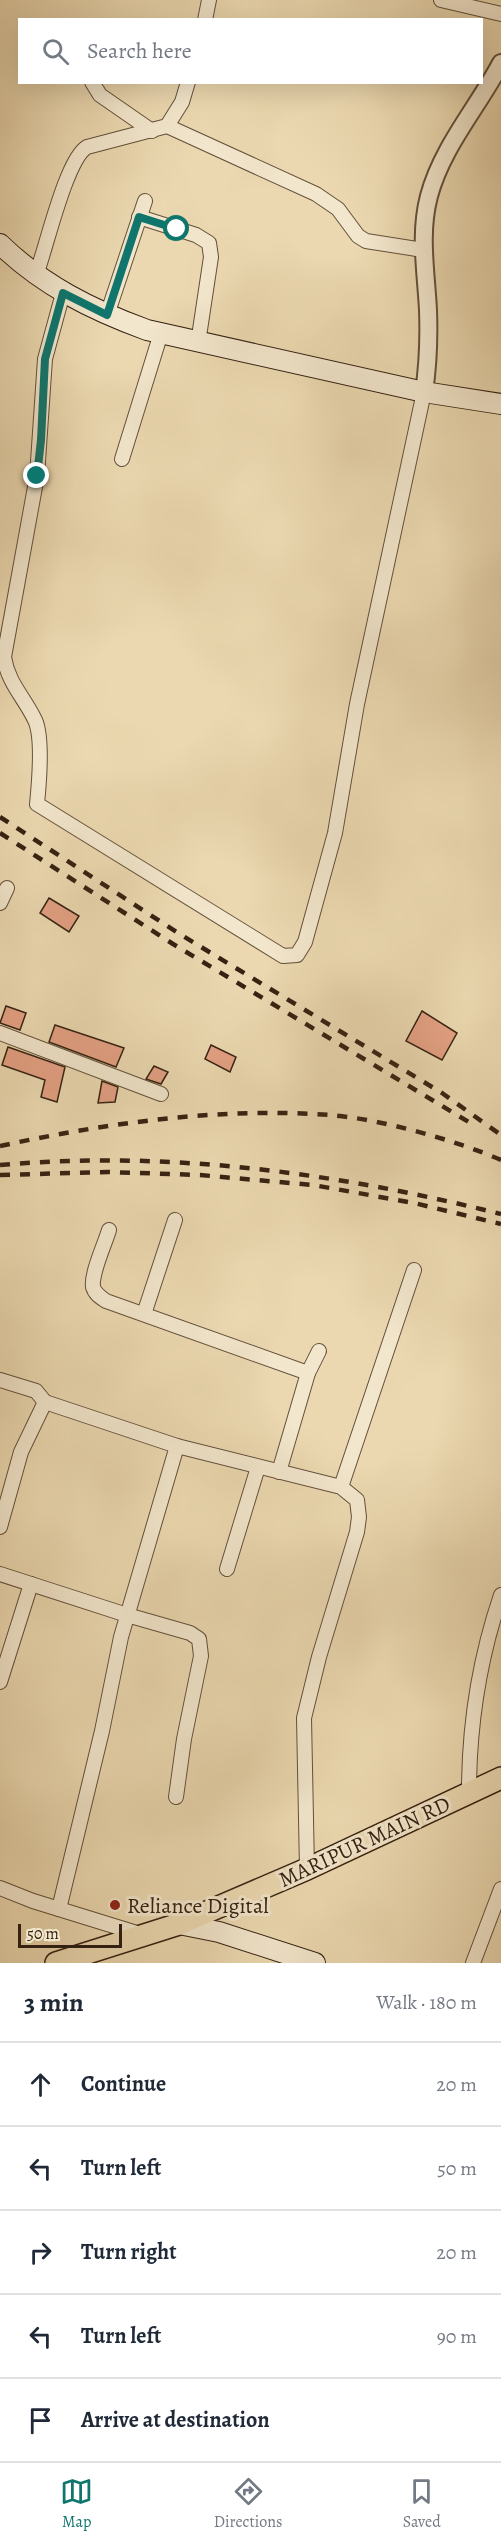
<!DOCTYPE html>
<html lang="en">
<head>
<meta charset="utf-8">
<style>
  :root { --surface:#fff; --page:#f6f6f7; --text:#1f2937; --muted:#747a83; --line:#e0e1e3; --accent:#0f766e }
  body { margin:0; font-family:Alegreya,serif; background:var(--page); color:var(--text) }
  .scale { position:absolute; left:18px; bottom:15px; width:104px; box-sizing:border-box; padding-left:6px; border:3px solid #362212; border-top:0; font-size:16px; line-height:21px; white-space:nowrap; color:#362212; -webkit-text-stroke:4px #f2e6cc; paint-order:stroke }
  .stop { position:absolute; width:18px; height:18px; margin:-14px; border:4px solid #0f766e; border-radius:50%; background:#fff }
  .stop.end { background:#0f766e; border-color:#fff; box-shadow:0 2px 6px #0008 }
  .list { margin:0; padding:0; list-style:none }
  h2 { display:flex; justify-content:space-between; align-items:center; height:78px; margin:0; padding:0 24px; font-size:26px }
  h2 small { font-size:20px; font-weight:400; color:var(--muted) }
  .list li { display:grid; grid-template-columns:39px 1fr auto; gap:18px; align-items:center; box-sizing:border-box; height:84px; padding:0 24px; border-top:2px solid var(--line) }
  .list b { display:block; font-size:22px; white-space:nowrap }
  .list em { font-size:20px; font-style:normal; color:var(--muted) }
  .icon { flex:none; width:33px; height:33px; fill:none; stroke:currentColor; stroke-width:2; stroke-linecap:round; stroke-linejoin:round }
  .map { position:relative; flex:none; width:501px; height:1963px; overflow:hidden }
  .search { position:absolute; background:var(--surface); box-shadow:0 6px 24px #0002; left:18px; right:18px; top:18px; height:66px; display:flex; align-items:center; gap:15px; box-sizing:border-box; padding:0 21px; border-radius:0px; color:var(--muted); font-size:22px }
  .sheet { height:498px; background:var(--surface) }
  nav { display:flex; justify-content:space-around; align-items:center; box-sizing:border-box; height:84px; border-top:2px solid var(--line); background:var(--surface); font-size:16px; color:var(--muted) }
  nav a { display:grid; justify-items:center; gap:3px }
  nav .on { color:var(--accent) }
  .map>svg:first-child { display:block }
  .building { fill:#e4a184; stroke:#362212; stroke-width:1.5 }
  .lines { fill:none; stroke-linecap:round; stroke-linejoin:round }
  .minor-casing { stroke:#63503a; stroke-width:16 }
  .tertiary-casing { stroke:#63503a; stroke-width:20 }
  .secondary-casing { stroke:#362212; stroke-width:22 }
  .primary-casing { stroke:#362212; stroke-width:24 }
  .minor { stroke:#f2e6cc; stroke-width:14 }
  .tertiary { stroke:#f2e6cc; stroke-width:16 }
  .secondary { stroke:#f2e6cc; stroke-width:20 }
  .primary { stroke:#ebd8b0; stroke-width:21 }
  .rail { stroke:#362212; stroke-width:4.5; stroke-dasharray:10 10; stroke-linecap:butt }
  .route { stroke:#0f766e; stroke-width:8 }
  .poi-dot { fill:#8f2418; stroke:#f2e6cc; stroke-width:2 }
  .labels { text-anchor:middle; stroke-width:6; stroke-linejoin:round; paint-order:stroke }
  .street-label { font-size:22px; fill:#362212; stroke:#f2e6cc }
  .poi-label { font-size:22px; fill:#362212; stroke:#f2e6cc; text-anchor:start }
</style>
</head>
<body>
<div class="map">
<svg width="501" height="1963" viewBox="0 0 501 1963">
  <rect width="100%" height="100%" fill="#ebd8b0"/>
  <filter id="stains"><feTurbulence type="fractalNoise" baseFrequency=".00333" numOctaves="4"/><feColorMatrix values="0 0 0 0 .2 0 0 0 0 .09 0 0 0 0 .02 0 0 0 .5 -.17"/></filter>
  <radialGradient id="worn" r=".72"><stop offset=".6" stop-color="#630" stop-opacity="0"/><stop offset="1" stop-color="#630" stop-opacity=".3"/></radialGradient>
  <!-- building -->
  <g class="building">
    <path d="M49 898 79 916 69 932 40 913Z"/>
    <path d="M6 1006 26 1013 20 1030 0 1023Z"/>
    <path d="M422 1011 457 1033 442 1060 406 1041Z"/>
    <path d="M55 1025 124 1048 116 1067 49 1042Z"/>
    <path d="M211 1045 236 1057 230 1072 205 1059Z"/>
    <path d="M8 1047 65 1067 57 1102 41 1097 45 1080 2 1065Z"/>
    <path d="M154 1066 168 1072 161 1084 146 1079Z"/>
    <path d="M102 1081 118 1087 115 1102 98 1103Z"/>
  </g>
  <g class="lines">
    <defs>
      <g id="minor">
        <path d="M441 0 501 14"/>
        <path d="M205 20 209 0"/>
        <path d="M92 82 100 95 152 131"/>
        <path d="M167 126 316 194 338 209 358 236 366 241 423 250"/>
        <path d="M139 217 196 235 209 243 211 257 198 343"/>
        <path d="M36 275C46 249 66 159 87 147L167 126 182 102 188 82"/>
        <path d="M63 293 45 359 37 476 4 657C8 683 24 697 35 720 43 737 39 784 37 804L283 956 297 955 305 942 335 833 357 704 424 392"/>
        <path d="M107 315 145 201"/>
        <path d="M122 459 161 333"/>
        <path d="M0 903 7 888"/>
        <path d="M0 1033 161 1094"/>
        <path d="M109 1230C105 1244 91 1273 93 1287 95 1294 100 1297 106 1301L308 1373"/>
        <path d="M144 1314 175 1220"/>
        <path d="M0 1380 36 1391 45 1402 177 1446 341 1487 357 1500 359 1517 357 1532 319 1657 304 1718 307 1869"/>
        <path d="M279 1472 308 1373 319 1351"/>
        <path d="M341 1487 414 1270"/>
        <path d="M0 1527 21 1452 45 1402"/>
        <path d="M227 1569 258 1467"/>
        <path d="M0 1574 127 1615 190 1633 199 1639 201 1656 184 1739 176 1797"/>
        <path d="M0 1682 31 1584"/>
        <path d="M469 1792C469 1724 479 1660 501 1595"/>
        <path d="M0 1888 33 1901 143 1935"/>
        <path d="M59 1909 102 1731 121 1637 177 1446"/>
        <path d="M473 1963 501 1889"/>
      </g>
      <path id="tertiary" d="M424 392C428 365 429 337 428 310 426 271 419 234 429 196 442 147 478 107 501 63"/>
      <g id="secondary">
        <path d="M0 244C42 285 92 310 147 330L424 392 501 404"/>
        <path d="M179 1924 219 1932 315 1963"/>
      </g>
      <path id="primary" d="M56 1963 179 1924 307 1869 501 1778"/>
    </defs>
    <!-- minor casing -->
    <use href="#minor" class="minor-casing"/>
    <!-- tertiary casing -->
    <use href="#tertiary" class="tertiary-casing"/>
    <!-- secondary casing -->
    <use href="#secondary" class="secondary-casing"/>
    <!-- primary casing -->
    <use href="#primary" class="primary-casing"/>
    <!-- minor -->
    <use href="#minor" class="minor"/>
    <!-- tertiary -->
    <use href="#tertiary" class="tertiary"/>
    <!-- secondary -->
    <use href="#secondary" class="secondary"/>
    <!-- primary -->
    <use href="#primary" class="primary"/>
    <!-- rail -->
    <g class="rail">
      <path d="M0 817 178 933 442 1093 501 1135"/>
      <path d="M0 833 173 944 472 1124"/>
      <path d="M0 1146C107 1123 220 1107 330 1115 380 1119 455 1140 501 1160"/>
      <path d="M0 1165C168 1150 338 1173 501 1214"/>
      <path d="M0 1175 108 1172 200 1175 313 1185 414 1203 501 1224"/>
    </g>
  </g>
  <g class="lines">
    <!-- route -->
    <path class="route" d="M37 476 41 440 45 359 63 293 107 315 139 217 177 229"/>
  </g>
  <!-- markers -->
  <circle class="poi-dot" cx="115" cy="1905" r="6"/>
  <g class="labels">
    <!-- street labels -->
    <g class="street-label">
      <text transform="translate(364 1841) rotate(-25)" y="8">MARIPUR MAIN RD</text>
    </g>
    <!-- poi labels -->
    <g class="poi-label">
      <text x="127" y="1913">Reliance Digital</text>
    </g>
  </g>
  <rect width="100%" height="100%" filter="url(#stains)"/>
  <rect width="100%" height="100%" fill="url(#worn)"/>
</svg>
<div class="scale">50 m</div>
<div class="stop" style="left:177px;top:229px"></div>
<div class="stop end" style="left:37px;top:476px"></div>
<div class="search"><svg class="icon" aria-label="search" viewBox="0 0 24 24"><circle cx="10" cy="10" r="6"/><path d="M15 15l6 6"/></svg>Search here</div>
</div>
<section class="sheet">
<h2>3 min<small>Walk · 180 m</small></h2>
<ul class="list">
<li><svg class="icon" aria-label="ahead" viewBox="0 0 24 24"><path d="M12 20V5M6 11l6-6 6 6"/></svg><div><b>Continue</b></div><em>20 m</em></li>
<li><svg class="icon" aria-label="left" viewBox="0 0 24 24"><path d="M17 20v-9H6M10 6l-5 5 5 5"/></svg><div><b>Turn left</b></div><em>50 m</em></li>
<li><svg class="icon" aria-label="right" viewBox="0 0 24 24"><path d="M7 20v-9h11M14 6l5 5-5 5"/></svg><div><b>Turn right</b></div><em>20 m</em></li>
<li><svg class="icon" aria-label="left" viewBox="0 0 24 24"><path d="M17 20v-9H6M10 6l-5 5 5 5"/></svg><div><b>Turn left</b></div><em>90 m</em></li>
<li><svg class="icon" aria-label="arrive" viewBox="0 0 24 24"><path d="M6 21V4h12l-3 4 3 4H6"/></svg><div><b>Arrive at destination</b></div></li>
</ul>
</section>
<nav>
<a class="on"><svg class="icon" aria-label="map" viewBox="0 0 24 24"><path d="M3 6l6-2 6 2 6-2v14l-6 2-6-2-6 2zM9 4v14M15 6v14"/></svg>Map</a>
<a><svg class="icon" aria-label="directions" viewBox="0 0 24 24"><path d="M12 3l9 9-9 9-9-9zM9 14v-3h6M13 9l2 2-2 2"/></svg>Directions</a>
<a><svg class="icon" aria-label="saved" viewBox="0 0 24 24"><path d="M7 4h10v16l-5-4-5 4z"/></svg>Saved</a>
</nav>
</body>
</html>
